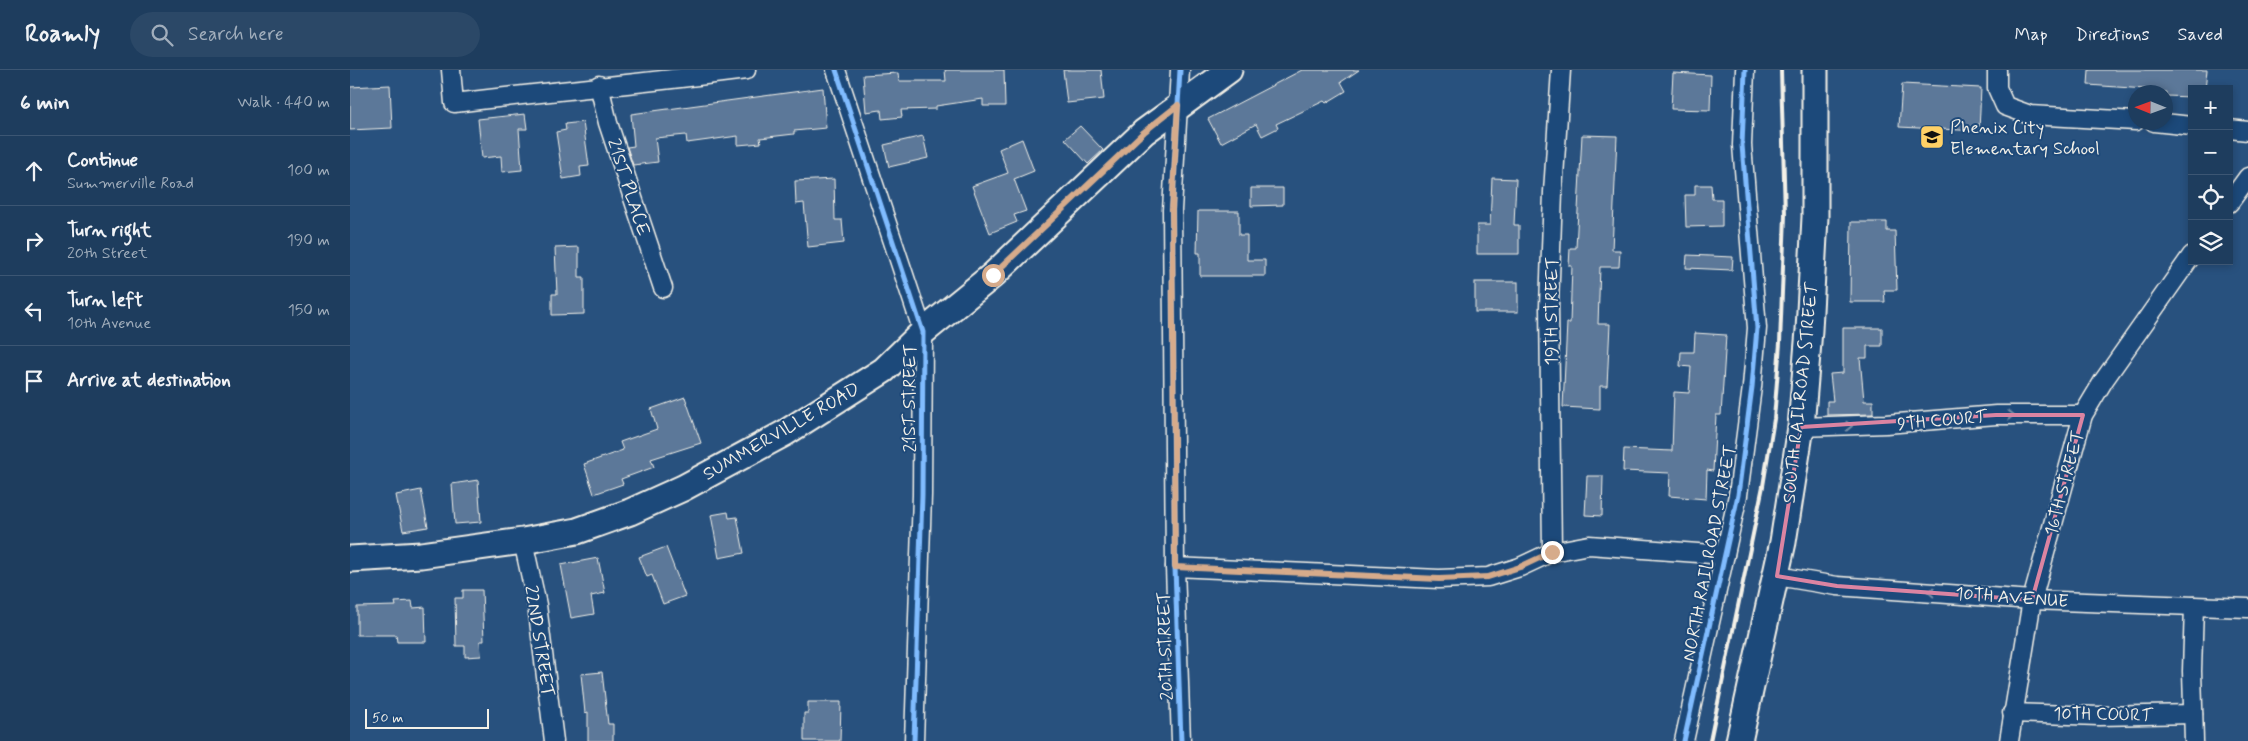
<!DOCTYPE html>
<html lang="en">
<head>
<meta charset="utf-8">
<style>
  :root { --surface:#1e3d5e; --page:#2b4867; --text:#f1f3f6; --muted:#a1aebc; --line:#3c5673 }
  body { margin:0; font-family:Mynerve,sans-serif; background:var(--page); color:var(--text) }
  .controls { position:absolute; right:15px; top:15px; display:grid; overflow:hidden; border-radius:0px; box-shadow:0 2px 8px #0003 }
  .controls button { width:45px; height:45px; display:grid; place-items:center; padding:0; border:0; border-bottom:1px solid var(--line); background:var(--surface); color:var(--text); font:25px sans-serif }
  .compass { position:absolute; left:1778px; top:15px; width:45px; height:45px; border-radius:50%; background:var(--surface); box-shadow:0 2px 8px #0003; rotate:271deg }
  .scale { position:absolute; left:15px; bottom:12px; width:124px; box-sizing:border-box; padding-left:5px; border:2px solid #f4f1e8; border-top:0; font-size:14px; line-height:18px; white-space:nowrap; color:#f4f1e8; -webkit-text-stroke:4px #1f4a7a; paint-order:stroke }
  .stop { position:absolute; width:15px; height:15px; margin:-11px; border:4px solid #d6ab8b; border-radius:50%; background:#fff }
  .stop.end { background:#d6ab8b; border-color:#fff; box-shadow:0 1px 5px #0008 }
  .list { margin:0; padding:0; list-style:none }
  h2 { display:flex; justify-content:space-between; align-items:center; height:65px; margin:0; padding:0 20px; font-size:21px }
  h2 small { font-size:16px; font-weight:400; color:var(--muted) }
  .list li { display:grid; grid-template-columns:32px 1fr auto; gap:15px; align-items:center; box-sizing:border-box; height:70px; padding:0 20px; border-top:1px solid var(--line) }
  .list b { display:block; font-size:19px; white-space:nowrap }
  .list p { margin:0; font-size:16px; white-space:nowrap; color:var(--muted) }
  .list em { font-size:16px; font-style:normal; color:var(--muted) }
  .icon { flex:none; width:28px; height:28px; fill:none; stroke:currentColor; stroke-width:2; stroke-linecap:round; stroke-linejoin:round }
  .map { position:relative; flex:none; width:1898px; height:671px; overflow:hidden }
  header { display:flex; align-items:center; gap:30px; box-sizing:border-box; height:70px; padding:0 25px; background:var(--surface); border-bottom:1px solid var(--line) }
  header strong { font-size:24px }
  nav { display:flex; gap:28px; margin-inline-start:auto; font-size:18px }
  .search { width:350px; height:45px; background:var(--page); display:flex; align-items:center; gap:12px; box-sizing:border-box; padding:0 18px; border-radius:28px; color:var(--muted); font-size:19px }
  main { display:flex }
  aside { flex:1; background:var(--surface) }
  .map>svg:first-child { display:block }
  .building { fill:#5b7899; stroke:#f4f1e8 }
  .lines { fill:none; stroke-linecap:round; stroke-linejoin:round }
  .street-casing { stroke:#f4f1e8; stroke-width:21 }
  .secondary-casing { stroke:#f4f1e8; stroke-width:29 }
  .street { stroke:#1f4a7a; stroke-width:18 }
  .secondary { stroke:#1f4a7a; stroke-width:25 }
  .rail { stroke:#f4f1e8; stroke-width:4 }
  .cycleway-casing { stroke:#1f4a7a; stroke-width:8 }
  .cycleway { stroke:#80bcff; stroke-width:5 }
  .oneway { stroke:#748da6 }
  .route { stroke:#d6ab8b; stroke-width:6 }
  .marked { fill:none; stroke:#db84a2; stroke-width:4; stroke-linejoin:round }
  .labels { text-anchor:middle; stroke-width:4; stroke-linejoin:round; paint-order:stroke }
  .poi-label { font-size:18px; fill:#f4f1e8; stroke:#1f4a7a; text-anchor:start }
  .street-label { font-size:18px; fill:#f4f1e8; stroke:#1f4a7a }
</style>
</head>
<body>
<header>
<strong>Roamly</strong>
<div class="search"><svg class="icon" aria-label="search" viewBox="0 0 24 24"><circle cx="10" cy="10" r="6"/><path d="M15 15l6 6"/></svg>Search here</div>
<nav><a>Map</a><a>Directions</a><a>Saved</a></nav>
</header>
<main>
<aside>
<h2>6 min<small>Walk · 440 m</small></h2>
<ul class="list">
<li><svg class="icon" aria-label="ahead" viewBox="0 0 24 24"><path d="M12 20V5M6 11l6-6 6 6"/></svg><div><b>Continue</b><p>Summerville Road</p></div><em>100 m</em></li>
<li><svg class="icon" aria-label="right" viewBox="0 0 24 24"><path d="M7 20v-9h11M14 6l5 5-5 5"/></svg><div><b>Turn right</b><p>20th Street</p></div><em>190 m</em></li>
<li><svg class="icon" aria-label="left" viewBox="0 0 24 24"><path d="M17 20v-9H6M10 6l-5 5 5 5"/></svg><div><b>Turn left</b><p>10th Avenue</p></div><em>150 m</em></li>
<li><svg class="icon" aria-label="arrive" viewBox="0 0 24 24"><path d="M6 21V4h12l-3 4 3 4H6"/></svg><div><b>Arrive at destination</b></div></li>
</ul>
</aside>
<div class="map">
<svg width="1898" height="671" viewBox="0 0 1898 671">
  <rect width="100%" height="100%" fill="#28517e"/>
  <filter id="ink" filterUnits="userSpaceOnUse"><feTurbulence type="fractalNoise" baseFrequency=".02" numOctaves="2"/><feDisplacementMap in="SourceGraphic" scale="10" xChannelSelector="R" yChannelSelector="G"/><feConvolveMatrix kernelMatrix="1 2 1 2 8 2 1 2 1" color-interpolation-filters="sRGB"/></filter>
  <g filter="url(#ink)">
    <!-- building -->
    <g class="building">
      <path d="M595 0H654L655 36H633V29L586 36V39L551 40 552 47 532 49 531 40 516 42 513 5 548 3 549 11H596Z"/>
      <path d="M713 0H751L754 29 717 33Z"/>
      <path d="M952 0H1009L991 12 996 21 976 33 974 31 926 54 928 58 912 66 906 54 871 73 858 49Z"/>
      <path d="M1739 0H1857L1855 19H1842V27L1816 26V22H1796V19L1738 15Z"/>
      <path d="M1323 3 1361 5 1360 40 1321 39Z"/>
      <path d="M1552 14 1631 18 1629 61 1549 57Z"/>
      <path d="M40 15 42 58 0 60V17Z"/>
      <path d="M473 18 476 58 444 61V64L410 68 411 73 388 75V66L337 73 336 65 305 68 308 92 283 95 277 77 284 76 281 44Z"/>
      <path d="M175 44 177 59H169L172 100 152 102 151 86 132 88 128 49Z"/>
      <path d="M233 52 239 96 230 97 231 106 213 109 206 62 216 60 215 54Z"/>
      <path d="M730 56 753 80 738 94 715 69Z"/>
      <path d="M1232 65 1267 66 1262 180H1270L1269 197H1250L1248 254H1260L1257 316H1250V339L1213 337 1217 253H1220L1222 196H1219L1220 178H1226Z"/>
      <path d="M573 66 578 88 539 97 534 75Z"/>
      <path d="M672 69 684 101 664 109 676 141 664 145 667 152 640 163 622 116 658 103 649 79Z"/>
      <path d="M1142 108 1166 109 1164 155H1169V184H1127V155H1140Z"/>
      <path d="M484 109 485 150H492L494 173 458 177 454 133 446 134 445 111Z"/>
      <path d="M1345 115H1361L1362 129H1372V156L1336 157 1335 125H1345Z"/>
      <path d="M901 118H933V135L901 136Z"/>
      <path d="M848 141H889V165H897V190H915V206H850V183H847Z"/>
      <path d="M1501 152H1537V161H1545L1547 220H1534L1535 232H1500Z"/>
      <path d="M229 177V207H234V244L202 245V224H207L205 178Z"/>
      <path d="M1337 185 1383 187 1382 200 1336 198Z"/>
      <rect x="1125" y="212" width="43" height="30"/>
      <path d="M1493 258H1532V276H1517V288H1510L1514 331H1523V344L1477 345V331H1483L1480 304 1493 303Z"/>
      <path d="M1345 263 1376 265 1371 345H1366L1363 401 1357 400 1356 429 1319 426 1320 403 1273 401 1274 379 1322 381 1324 322 1339 323 1341 297 1330 296 1331 282H1344Z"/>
      <path d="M335 327 351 373 301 389 304 397 271 409 273 414 244 424 234 394 273 380 270 372 307 359 301 339Z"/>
      <path d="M1237 406H1253L1252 446 1235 445Z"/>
      <path d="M128 410 131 452 105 454 102 414Z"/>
      <path d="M71 420 78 457 53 461 46 425Z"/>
      <path d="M378 442 379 448 387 447 394 483 369 488 361 445Z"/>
      <path d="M316 477 335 526 313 534 302 505 297 507 289 487Z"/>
      <path d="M248 488 255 523 241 526 244 544 221 548 211 495Z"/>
      <path d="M113 520H132L134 571H130L131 586 115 587V576H106L105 528H113Z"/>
      <path d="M62 531 63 538 75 537 76 572H47L46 565H7V537L46 536 45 532Z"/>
      <path d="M252 602 258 654H263V671H238V642L235 643 231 604Z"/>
      <path d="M458 632H491L490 671H454V643H458Z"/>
    </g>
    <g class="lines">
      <defs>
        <g id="street">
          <path d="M101 0 104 33C201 21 298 13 396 0"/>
          <path d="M486 0 573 262 572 425 564 671"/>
          <path d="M830 0 822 140 825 497 831 671"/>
          <path d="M1647 0V18L1655 36 1680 45 1786 51"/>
          <path d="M249 15 258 53 313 218"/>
          <path d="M1804 52 1842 56"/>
          <path d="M1879 59 1898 61"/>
          <path d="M1879 133 1898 107"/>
          <path d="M1451 357 1536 354 1646 345H1733"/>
          <path d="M173 471 187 535 204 671"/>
          <path d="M1202 482 1199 237 1203 122 1211 0"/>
          <path d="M825 497 1089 509 1138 507 1170 497 1202 482 1239 475 1375 485"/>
          <path d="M1427 506 1487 516 1682 530 1898 538"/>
          <path d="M1662 643 1749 646 1843 644"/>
          <path d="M1334 671 1388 425 1402 317 1407 258 1392 75 1395 0"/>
          <path d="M1659 671 1682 530 1733 345 1754 310 1842 185"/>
          <path d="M1844 671 1842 601 1844 536"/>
        </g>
        <g id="secondary">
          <path d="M0 489 71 485 173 471 227 461 280 442 333 418 435 363 534 300 573 262 643 205 794 62 879 0"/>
          <path d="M1389 671 1433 472 1451 357 1459 260 1465 147V0"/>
        </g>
      </defs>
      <!-- street casing -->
      <use href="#street" class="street-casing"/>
      <!-- secondary casing -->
      <use href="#secondary" class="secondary-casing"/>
      <!-- street -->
      <use href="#street" class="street"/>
      <!-- secondary -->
      <use href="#secondary" class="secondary"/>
      <!-- rail -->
      <path class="rail" d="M1360 671 1413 416 1424 349 1430 273 1435 145 1431 0"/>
      <defs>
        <g id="cycleway">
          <path d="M486 0 573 262 572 425 564 671"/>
          <path d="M830 0 822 140 825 497 831 671"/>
          <path d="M1334 671 1388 425 1402 317 1407 258 1392 75 1395 0"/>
        </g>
      </defs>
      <!-- cycleway casing -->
      <use href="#cycleway" class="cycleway-casing"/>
      <!-- cycleway -->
      <use href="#cycleway" class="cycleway"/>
    </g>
    <!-- one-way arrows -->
    <defs><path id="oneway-chevron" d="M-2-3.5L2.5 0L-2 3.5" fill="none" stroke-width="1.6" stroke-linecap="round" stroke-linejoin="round" transform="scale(1.25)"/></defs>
    <g class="oneway">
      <use href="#oneway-chevron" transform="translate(1661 345)"/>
      <use href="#oneway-chevron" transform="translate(1499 356) rotate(-2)"/>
      <use href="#oneway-chevron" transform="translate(1581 522) rotate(-177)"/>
    </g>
  </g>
  <g class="lines" filter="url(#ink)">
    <!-- route -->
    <path class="route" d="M643 205 794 62 828 35 822 140 825 497 1089 509 1138 507 1170 497 1202 482"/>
  </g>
  <!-- marked area -->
  <path class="marked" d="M1646 345H1733L1682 530 1487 516 1427 506 1451 357Z"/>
  <!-- icons -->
  <defs>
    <symbol id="school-square" viewBox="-11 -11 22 22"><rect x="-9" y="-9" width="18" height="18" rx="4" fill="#ffd166" stroke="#1f4a7a"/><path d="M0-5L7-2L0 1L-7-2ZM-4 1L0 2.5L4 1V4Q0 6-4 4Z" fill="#111"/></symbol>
  </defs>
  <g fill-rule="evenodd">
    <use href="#school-square" x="1568" y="53" width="28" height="28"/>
  </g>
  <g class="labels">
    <!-- poi labels -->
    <g class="poi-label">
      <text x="1600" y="63">Phenix City<tspan x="1600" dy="21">Elementary School</tspan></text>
    </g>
    <!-- street labels -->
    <g class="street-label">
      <text transform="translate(279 117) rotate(72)" y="6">21ST PLACE</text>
      <text transform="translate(1201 241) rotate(-90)" y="6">19TH STREET</text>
      <text transform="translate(1450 323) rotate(-84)" y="6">SOUTH RAILROAD STREET</text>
      <text transform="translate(559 328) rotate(-90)" y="6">21ST STREET</text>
      <text transform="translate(1592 350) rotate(-5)" y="6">9TH COURT</text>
      <text transform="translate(431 361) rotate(-30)" y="6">SUMMERVILLE ROAD</text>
      <text transform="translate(1714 413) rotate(-75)" y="6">16TH STREET</text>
      <text transform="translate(1359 483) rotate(-79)" y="6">NORTH RAILROAD STREET</text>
      <text transform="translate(1662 527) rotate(4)" y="6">10TH AVENUE</text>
      <text transform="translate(190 571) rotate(81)" y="6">22ND STREET</text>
      <text transform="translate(815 576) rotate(-92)" y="6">20TH STREET</text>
      <text transform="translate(1753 644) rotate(1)" y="6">10TH COURT</text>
    </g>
  </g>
</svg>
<div class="controls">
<button>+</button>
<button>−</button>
<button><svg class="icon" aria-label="locate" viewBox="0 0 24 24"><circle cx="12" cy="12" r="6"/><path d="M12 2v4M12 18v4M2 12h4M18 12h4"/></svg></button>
<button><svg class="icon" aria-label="layers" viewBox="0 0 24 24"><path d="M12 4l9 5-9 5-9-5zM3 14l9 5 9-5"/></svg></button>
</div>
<svg class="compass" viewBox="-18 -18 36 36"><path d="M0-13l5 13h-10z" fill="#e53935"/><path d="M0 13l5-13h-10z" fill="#a1aebc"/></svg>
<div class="scale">50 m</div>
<div class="stop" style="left:643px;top:205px"></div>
<div class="stop end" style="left:1202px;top:482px"></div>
</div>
</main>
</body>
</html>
